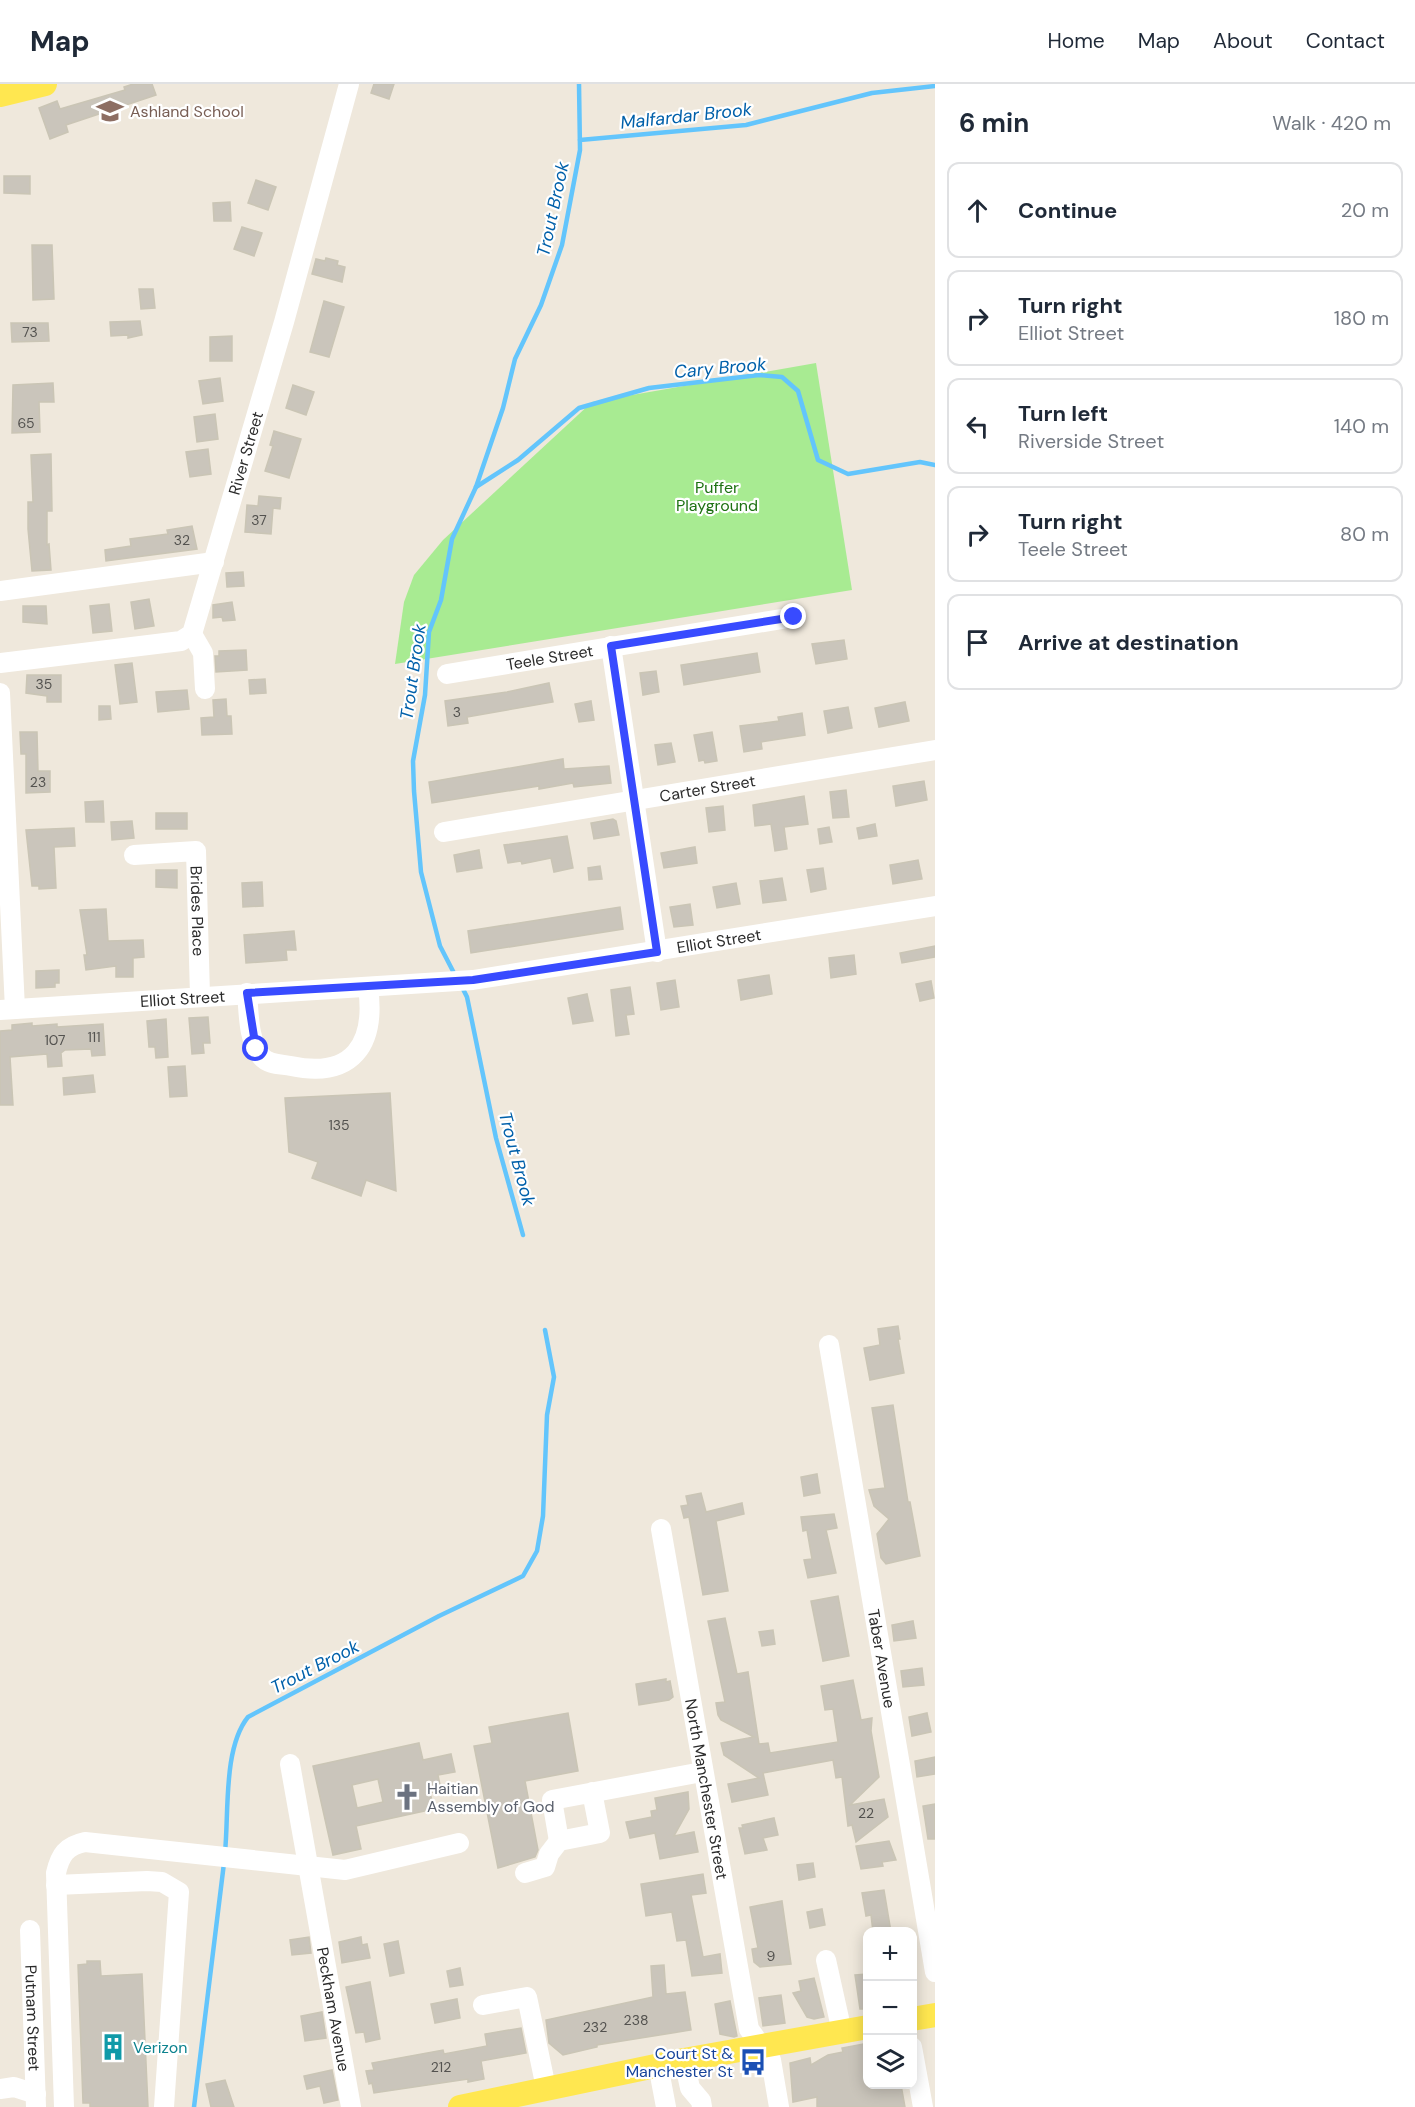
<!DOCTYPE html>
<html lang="en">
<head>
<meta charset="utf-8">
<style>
  :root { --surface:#fff; --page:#f2f2f3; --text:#1f2937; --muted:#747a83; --line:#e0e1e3 }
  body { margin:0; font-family:"DM Sans",sans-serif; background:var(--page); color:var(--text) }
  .controls { position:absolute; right:18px; bottom:18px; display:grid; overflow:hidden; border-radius:12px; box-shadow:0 3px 15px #0003 }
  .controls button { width:54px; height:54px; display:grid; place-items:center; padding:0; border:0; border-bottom:2px solid var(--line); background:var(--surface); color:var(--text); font:30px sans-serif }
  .stop { position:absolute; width:18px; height:18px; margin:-14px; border:4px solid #384bff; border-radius:50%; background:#fff }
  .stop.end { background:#384bff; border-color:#fff; box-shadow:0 2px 6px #0008 }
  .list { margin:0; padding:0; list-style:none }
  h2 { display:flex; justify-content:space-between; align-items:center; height:78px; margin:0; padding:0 24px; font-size:26px }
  h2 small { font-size:20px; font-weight:400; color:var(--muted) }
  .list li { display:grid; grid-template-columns:39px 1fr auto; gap:18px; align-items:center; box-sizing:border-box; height:96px; margin:0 12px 12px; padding:0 12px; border:2px solid var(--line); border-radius:12px }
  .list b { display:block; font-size:22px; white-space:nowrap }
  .list p { margin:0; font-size:20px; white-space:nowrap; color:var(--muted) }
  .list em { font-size:20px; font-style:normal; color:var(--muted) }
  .icon { flex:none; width:33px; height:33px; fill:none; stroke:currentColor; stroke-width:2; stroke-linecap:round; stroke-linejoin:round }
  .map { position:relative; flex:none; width:935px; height:2023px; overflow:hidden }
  header { display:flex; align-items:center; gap:36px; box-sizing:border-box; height:84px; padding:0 30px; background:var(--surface); border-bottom:2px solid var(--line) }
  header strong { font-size:28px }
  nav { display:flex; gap:33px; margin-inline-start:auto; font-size:21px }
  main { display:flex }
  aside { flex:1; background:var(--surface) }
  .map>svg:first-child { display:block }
  .green { fill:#a8eb92 }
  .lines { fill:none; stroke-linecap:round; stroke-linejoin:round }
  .stream { stroke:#63c5fc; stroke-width:4.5 }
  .building { fill:#cac5bb; stroke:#cac5b5; stroke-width:1.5; fill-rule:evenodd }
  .minor { stroke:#fff; stroke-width:20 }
  .major { stroke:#ffe750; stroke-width:24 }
  .route { stroke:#384bff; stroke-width:8 }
  .labels { text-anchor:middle; stroke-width:4.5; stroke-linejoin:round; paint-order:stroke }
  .number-label { font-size:14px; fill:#53524f }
  .education-label { font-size:16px; fill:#785e54; stroke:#fff; text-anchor:start }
  .street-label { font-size:16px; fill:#2b2b2b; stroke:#fff }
  .park-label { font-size:16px; fill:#1d7112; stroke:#fff }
  .worship-label { font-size:16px; fill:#5b616d; stroke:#fff; text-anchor:start }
  .culture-label { font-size:16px; fill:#0d838f; stroke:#fff; text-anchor:start }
  .transit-label { font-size:16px; fill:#164399; stroke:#fff; text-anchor:end }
  .water-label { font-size:18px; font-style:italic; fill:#0060aa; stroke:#fff }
</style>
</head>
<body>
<header>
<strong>Map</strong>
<nav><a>Home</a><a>Map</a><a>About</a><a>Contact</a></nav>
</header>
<main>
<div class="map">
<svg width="935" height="2023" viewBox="0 0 935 2023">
  <rect width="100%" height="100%" fill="#efe8dc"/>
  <!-- green -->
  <path class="green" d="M816 279 852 506 395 580 404 518 414 491 443 456 592 318Z"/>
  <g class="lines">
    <!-- stream -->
    <g class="stream">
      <path d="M580 56 746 41 872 9 935 2"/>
      <path d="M476 403 518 376 579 324 649 304 759 291 782 293 798 307 818 376 848 390 920 378 935 381"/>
      <path d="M455 891 440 862 421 788 414 707 413 677 425 611 429 548 441 516 452 455 476 403 503 324 515 275 541 221 562 161 580 66 579 0"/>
      <path d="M462 903 467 913 496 1054 523 1151"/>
      <path d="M225 1768C229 1729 223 1664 248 1633L439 1532 523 1492 537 1467 543 1432 547 1331 554 1293 545 1246"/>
      <path d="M194 2023 224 1779"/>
    </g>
  </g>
  <!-- building -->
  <g class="building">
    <path d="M133 0H152L156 11 66 41 68 48 50 55 39 24 57 17 60 25 125 6 124 3Z"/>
    <path d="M374 0H394L389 15 371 9Z"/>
    <path d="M4 92H30V110L4 109Z"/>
    <path d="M256 96 276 103 268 126 248 119Z"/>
    <path d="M230 118 231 137H214L213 119Z"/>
    <path d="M242 143 262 149 254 172 234 165Z"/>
    <path d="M32 161H52L54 215 33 216Z"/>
    <path d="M326 174 338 177 337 181 345 183 342 198 312 190 316 175 325 177Z"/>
    <path d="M139 205H153L155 224 141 225Z"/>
    <path d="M324 217 344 223 329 273 310 268Z"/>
    <path d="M140 237 142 251 128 254V251L111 252 110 238Z"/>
    <path d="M11 239H48L49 257 12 258Z"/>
    <path d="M232 252V277H210V253Z"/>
    <path d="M220 294 223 317 203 320 199 297Z"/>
    <path d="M53 299 54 318H39L40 348 12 349 13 301Z"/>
    <path d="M293 301 314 308 306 331 286 324Z"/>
    <path d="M215 330 218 355 197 358 194 333Z"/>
    <path d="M274 347 301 355 289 394 265 387 273 362 270 361Z"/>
    <path d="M208 365 211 390 190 393 186 368Z"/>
    <path d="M51 370 52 427H47V461L49 460 51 486 32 487 28 445V418H33L31 371Z"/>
    <path d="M259 412 281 414 280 425 273 424 271 450 245 448 247 421 258 422Z"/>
    <path d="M192 442 197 465 106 477 105 466 131 462 130 455 168 450 167 446Z"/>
    <path d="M243 488 244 502 227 503 226 489Z"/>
    <path d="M149 515 154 542 135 545 131 518Z"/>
    <path d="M232 518 235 536 223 537 222 533 213 534V521Z"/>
    <path d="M109 520 112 547 93 549 90 522Z"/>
    <path d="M23 522H46L47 540 23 538Z"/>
    <path d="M844 556 847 575 816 580 812 560Z"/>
    <path d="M246 566 247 586 216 588 215 572H219V567Z"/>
    <path d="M757 569 760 588 684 601 681 581Z"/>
    <path d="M132 579 137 618 120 620 115 581Z"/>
    <path d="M656 587 659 608 643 611 640 589Z"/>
    <path d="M27 591H61V618H47V612L26 609Z"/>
    <path d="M265 595 266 609 250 610 249 596Z"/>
    <path d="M549 599 553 618 467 633 468 639 448 642 445 617 507 608Z"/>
    <path d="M187 606 189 625 158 628 156 608Z"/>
    <path d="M226 615 227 632H231L232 650 202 651 201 634 214 633 213 616Z"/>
    <path d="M591 617 594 636 579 638 575 620Z"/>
    <path d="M905 618 909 637 879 643 875 624Z"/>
    <path d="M99 622H110L111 635 99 636Z"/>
    <path d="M848 623 852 644 828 649 824 627Z"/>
    <path d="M802 629 805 651 761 658 762 665 744 668 740 642 779 637 778 633Z"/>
    <path d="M20 648H37L38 687H50V708L26 709V670H21Z"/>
    <path d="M712 648 717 677 705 679 704 676 699 677 694 651Z"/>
    <path d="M671 659 675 678 658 681 655 661Z"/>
    <path d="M563 675 564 685 609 682 611 699 574 703 573 699 539 705V702L432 719 429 698Z"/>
    <path d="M924 697 927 716 896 722 893 702Z"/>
    <path d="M846 706 849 733 833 734 830 708Z"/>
    <path d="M804 712 808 740 784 743 787 765 775 767 771 740 755 742 753 721Z"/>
    <path d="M103 717 104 738H86L85 718Z"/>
    <path d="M723 722 725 746 709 748 706 724Z"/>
    <rect x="156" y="729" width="31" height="16"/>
    <path d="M613 735 616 737 619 751 594 755 591 739Z"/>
    <path d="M132 737 134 754 112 756 111 738Z"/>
    <path d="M875 740 877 752 859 755 857 744Z"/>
    <path d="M829 743 832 758 820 760 818 745Z"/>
    <path d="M74 744 75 762 54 763 56 804 39 805V802H32L26 746Z"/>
    <path d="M567 752 573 784 554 788 551 774 522 780 521 777 508 779 504 761Z"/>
    <path d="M695 763 697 779 664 784 661 769Z"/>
    <path d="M479 766 482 784 457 788 454 771Z"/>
    <path d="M918 776 922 795 893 800 890 781Z"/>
    <path d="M600 782 602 795 589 796 588 784Z"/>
    <path d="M823 784 826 805 811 808 807 786Z"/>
    <path d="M156 786H177V804L156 803Z"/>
    <path d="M782 794 786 816 763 819 760 797Z"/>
    <path d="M262 798 263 822 243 823 242 799Z"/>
    <path d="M736 799 740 820 717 824 713 803Z"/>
    <path d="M690 820 693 841 674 843 670 823Z"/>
    <path d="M620 823 623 845 471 869 468 847Z"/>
    <path d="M106 825 108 857 143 856 144 873 133 874V893H116V882L86 886 84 871H87L80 826Z"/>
    <path d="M294 847 296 866H286L287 876 246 879 244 851Z"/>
    <path d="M935 862V873L902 879 900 869Z"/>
    <path d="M854 871 856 890 831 894 829 874Z"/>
    <path d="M59 886V899H55V903L36 904V887Z"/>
    <path d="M769 891 772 910 741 916 738 896Z"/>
    <path d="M675 896 679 923 661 926 657 899Z"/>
    <path d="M931 897 934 914 920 917 916 900Z"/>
    <path d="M630 903 634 930 626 931 629 950 616 952 611 906Z"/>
    <path d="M587 910 593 937 573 940 568 914Z"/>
    <path d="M208 933 210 959H203L204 969 192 970 189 934Z"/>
    <path d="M166 935 168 973 156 974 155 963H149L147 937Z"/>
    <path d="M32 939V942L57 940V943L103 940 105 971 92 972 91 965 65 966 61 969 62 982 48 983 47 970 10 973 13 1021H0V947L12 946V941Z"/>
    <path d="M185 982 187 1012 170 1013 168 983Z"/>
    <path d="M93 991 95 1008 64 1011 63 994Z"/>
    <path d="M390 1009 396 1107 366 1096 361 1112 312 1094 318 1078 289 1068 285 1014Z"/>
    <path d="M898 1242 900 1255H898L904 1289 870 1296 864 1264 880 1261 878 1245Z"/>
    <path d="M893 1321 908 1418H910L920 1472 886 1480 881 1474 877 1450 889 1435 874 1422 869 1406 885 1404 872 1324Z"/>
    <path d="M817 1390 820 1409 804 1412 801 1393Z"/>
    <path d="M701 1409 706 1428 742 1419 744 1430 716 1437 728 1507 703 1511 689 1433 684 1434 681 1422 688 1421 686 1412Z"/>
    <path d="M834 1430 837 1444 826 1446 836 1489 808 1494 804 1476 812 1475 807 1446 803 1447 801 1433Z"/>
    <path d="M838 1512 849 1572 823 1577 811 1517Z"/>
    <path d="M725 1534 737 1590 748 1588 759 1660 768 1659 770 1669 838 1658 833 1625 825 1626 821 1602 853 1596 861 1636 872 1634 871 1647 879 1693 850 1721 884 1715 888 1733 856 1758 852 1741 848 1742 842 1693 836 1694 833 1676 763 1689 768 1711 732 1718 728 1700 759 1694 724 1671 721 1659 754 1653 721 1636 718 1631 716 1619 725 1618 708 1537Z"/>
    <path d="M913 1537 916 1554 894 1557 892 1541Z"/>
    <path d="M773 1546 775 1560 762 1562 759 1548Z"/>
    <path d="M922 1584 924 1601 903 1603 901 1587Z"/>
    <path d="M666 1595V1598L670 1597 673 1613 669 1616 639 1621 636 1600Z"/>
    <path d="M568 1629 578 1687 525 1697 538 1766 535 1773 498 1784 474 1662 492 1659 489 1643Z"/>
    <path d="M927 1629 931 1648 912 1652 909 1633Z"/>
    <path d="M419 1659 423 1676 451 1670 455 1688 438 1691 441 1706 430 1709 434 1725 356 1742 361 1765 333 1771 313 1682ZM378 1695 383 1718 357 1724 352 1701Z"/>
    <path d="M935 1673V1690L917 1693 915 1677Z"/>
    <path d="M688 1708 689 1725 674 1752 694 1748 698 1768 660 1775 655 1749 630 1754 626 1738 652 1733 651 1727 657 1726 655 1714Z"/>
    <path d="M935 1720V1755H928L923 1722Z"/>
    <path d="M774 1734 778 1751 763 1754 767 1766 745 1770 739 1744H743L742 1741Z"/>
    <path d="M889 1757 896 1776 882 1778 883 1782 861 1785 856 1762Z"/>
    <path d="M813 1779 815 1793 799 1796 797 1781Z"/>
    <path d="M703 1790 706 1809 691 1811 703 1873 720 1870 722 1889 692 1892 686 1856 677 1857 672 1828 646 1832 641 1800Z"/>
    <path d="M884 1806 891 1848H873L871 1831 866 1832 862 1809Z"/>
    <path d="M782 1817 791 1880 760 1883 754 1878 752 1865 758 1864 750 1823Z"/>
    <path d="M822 1825 825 1841 810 1844 807 1828Z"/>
    <path d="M309 1853 311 1869 292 1871 290 1856Z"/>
    <path d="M361 1853 362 1861 367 1860 370 1874 342 1879 339 1858Z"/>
    <path d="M398 1857 404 1889 390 1892 384 1860Z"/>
    <path d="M87 1877H100L101 1892 142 1890 148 2023H90V2019H83L78 1881 87 1880Z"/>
    <path d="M664 1881 666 1910 685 1908 691 1946 597 1961V1963L563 1971 549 1959 546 1936 653 1913 651 1882Z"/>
    <path d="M460 1884 463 1901 450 1903 447 1887Z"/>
    <path d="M867 1890V1925H860L855 1891Z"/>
    <path d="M814 1894 824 1933 814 1935 807 1933 793 1909 801 1907 799 1897Z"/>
    <path d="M370 1898 380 1955 366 1958 364 1948 356 1949 346 1903Z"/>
    <path d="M781 1911 785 1939 763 1942 759 1914Z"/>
    <path d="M457 1915 460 1934 435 1939 431 1920Z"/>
    <path d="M730 1917 737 1952 734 1953 720 1950 715 1920Z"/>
    <path d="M322 1928 326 1954 305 1957 301 1932Z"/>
    <path d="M521 1944 526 1969 481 1977 484 1995 468 1998V1995L374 2009 372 1999 369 2000 366 1987 374 1986 372 1979 443 1966 444 1970 487 1962 485 1950Z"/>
    <path d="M864 1960V1964L867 1963V2001H901L905 2023H817V2013L793 2018 790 1979 810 1974 811 1981 828 1971 843 1968 842 1964Z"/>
    <path d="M332 1986 338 2016 324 2019 320 2002 307 2005 304 1992Z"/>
    <path d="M225 1996 234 2023H211L206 2000Z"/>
  </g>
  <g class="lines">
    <!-- minor -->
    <g class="minor">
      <path d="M0 507 214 478"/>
      <path d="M192 550 203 569 205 605"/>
      <path d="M611 562 657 868"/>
      <path id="s1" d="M0 579 181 557 192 550 284 238 349 0"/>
      <path id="s2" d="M447 590 794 533"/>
      <path d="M0 609 15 925"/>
      <path id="s3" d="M444 748 935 666"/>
      <path id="s4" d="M134 771 196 767 200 912"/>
      <path d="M247 909C249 929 248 956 261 972 268 981 281 980 291 982 353 995 376 960 368 903"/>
      <path id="s5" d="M0 926 473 896 935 822"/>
      <path id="s6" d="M829 1261 935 1888"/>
      <path id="s7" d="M661 1445 749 1945 771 1976 779 2023"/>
      <path id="s8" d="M290 1680 351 2023"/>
      <path d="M592 1708 600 1749 559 1757 552 1716 702 1688"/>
      <path d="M525 1789 545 1783 549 1770 559 1757"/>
      <path d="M56 1801 147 1797 162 1798 179 1808 164 2023"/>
      <path id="s9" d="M30 1846 36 2023"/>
      <path d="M826 1876 842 1948"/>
      <path d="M483 1921 527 1913 546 2004"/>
      <path d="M912 1963 923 2023"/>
      <path d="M684 1976 690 2004 701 2017 702 2023"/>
      <path d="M658 1981 666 2023"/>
      <path d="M0 2005 14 2003 36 2010"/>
      <path d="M64 2023 56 1789C60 1771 66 1762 85 1758L345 1786 459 1759"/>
    </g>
    <!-- major -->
    <g class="major">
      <path d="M0 11 45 0"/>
      <path d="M912 1935 935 1931"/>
      <path d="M460 2023 684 1976 868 1943"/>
    </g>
  </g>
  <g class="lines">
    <!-- route -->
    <path class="route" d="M256 965 247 909 473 896 657 868 611 562 794 533"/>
  </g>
  <!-- icons -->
  <defs>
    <symbol id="school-bare" viewBox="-9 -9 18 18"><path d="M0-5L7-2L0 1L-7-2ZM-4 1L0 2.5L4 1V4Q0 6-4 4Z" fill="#8d6e63" stroke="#fff" stroke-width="2.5" paint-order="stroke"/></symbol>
    <symbol id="church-bare" viewBox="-9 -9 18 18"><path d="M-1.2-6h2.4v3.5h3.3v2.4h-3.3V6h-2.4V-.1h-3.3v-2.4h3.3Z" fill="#6b7280" stroke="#fff" stroke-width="2.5" paint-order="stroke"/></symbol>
    <symbol id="building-bare" viewBox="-9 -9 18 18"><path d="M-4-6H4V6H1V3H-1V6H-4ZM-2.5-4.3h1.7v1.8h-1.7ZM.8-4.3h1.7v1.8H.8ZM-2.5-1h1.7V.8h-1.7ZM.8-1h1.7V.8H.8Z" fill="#0f9aa8" stroke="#fff" stroke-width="2.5" paint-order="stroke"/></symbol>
    <symbol id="bus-bare" viewBox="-9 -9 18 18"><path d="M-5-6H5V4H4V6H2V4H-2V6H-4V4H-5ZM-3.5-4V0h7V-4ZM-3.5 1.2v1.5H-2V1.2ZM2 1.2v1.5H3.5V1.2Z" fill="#1a4fb4" stroke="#fff" stroke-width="2.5" paint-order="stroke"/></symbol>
  </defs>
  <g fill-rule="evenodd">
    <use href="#school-bare" x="91" y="8" width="38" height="38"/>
    <use href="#church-bare" x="388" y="1694" width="38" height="38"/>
    <use href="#building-bare" x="94" y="1944" width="38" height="38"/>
    <use href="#bus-bare" x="734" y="1959" width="38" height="38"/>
  </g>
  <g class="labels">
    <!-- number labels -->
    <g class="number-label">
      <text x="30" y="253">73</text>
      <text x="26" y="344">65</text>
      <text x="259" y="441">37</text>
      <text x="182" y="461">32</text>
      <text x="44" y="605">35</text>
      <text x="457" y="633">3</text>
      <text x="38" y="703">23</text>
      <text x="94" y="958">111</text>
      <text x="55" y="961">107</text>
      <text x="339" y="1046">135</text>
      <text x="866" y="1734">22</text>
      <text x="771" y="1877">9</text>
      <text x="636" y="1941">238</text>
      <text x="595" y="1948">232</text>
      <text x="441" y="1988">212</text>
    </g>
    <!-- education labels -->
    <g class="education-label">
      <text x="130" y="33">Ashland School</text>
    </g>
    <!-- street labels -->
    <g class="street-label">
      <text dy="6" stroke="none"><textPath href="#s1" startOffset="384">River Street</textPath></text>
      <text dy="6" stroke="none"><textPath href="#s2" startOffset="104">Teele Street</textPath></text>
      <text dy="6" stroke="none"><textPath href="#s3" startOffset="267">Carter Street</textPath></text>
      <text dy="6" stroke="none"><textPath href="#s4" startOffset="122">Brides Place</textPath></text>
      <text dy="6" stroke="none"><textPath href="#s5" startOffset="723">Elliot Street</textPath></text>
      <text dy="6" stroke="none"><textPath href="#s5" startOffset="183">Elliot Street</textPath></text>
      <text dy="6" stroke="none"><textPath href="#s6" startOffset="318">Taber Avenue</textPath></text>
      <text dy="6" stroke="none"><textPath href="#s7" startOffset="264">North Manchester Street</textPath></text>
      <text dy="6" stroke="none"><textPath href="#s8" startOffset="249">Peckham Avenue</textPath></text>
      <text dy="6" stroke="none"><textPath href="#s9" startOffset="88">Putnam Street</textPath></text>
    </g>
    <!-- park labels -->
    <g class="park-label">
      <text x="717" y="409">Puffer<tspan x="717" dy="18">Playground</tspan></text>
    </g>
    <!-- worship labels -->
    <g class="worship-label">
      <text x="427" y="1710">Haitian<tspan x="427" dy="18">Assembly of God</tspan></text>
    </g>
    <!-- culture labels -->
    <g class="culture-label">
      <text x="133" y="1969">Verizon</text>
    </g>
    <!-- transit labels -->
    <g class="transit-label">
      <text x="733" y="1975">Court St &amp;<tspan x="733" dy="18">Manchester St</tspan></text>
    </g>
    <!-- water labels -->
    <g class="water-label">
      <text transform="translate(686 32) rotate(-6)" y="6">Malfardar Brook</text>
      <text transform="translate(553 125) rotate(-78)" y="6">Trout Brook</text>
      <text transform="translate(720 284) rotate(-5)" y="6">Cary Brook</text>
      <text transform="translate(413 588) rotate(-82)" y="6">Trout Brook</text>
      <text transform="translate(517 1075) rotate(75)" y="6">Trout Brook</text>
      <text transform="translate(315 1583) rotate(-27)" y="6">Trout Brook</text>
    </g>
  </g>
</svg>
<div class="controls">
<button>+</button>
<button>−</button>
<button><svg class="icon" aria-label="layers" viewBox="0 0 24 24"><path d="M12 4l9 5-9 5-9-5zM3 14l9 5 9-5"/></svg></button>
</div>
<div class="stop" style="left:256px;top:965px"></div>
<div class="stop end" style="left:794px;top:533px"></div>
</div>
<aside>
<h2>6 min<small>Walk · 420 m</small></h2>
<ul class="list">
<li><svg class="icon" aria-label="ahead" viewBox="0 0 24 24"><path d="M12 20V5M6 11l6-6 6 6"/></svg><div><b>Continue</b></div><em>20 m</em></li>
<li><svg class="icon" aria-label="right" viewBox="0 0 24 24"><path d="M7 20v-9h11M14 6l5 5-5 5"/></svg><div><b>Turn right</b><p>Elliot Street</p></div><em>180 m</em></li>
<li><svg class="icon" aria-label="left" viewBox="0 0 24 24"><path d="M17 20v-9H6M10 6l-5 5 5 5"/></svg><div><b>Turn left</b><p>Riverside Street</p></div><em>140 m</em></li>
<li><svg class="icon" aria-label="right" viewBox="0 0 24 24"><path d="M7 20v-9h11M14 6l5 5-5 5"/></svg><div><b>Turn right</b><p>Teele Street</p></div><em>80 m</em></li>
<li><svg class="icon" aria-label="arrive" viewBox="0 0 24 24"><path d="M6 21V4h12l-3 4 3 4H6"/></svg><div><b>Arrive at destination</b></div></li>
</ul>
</aside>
</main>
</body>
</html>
